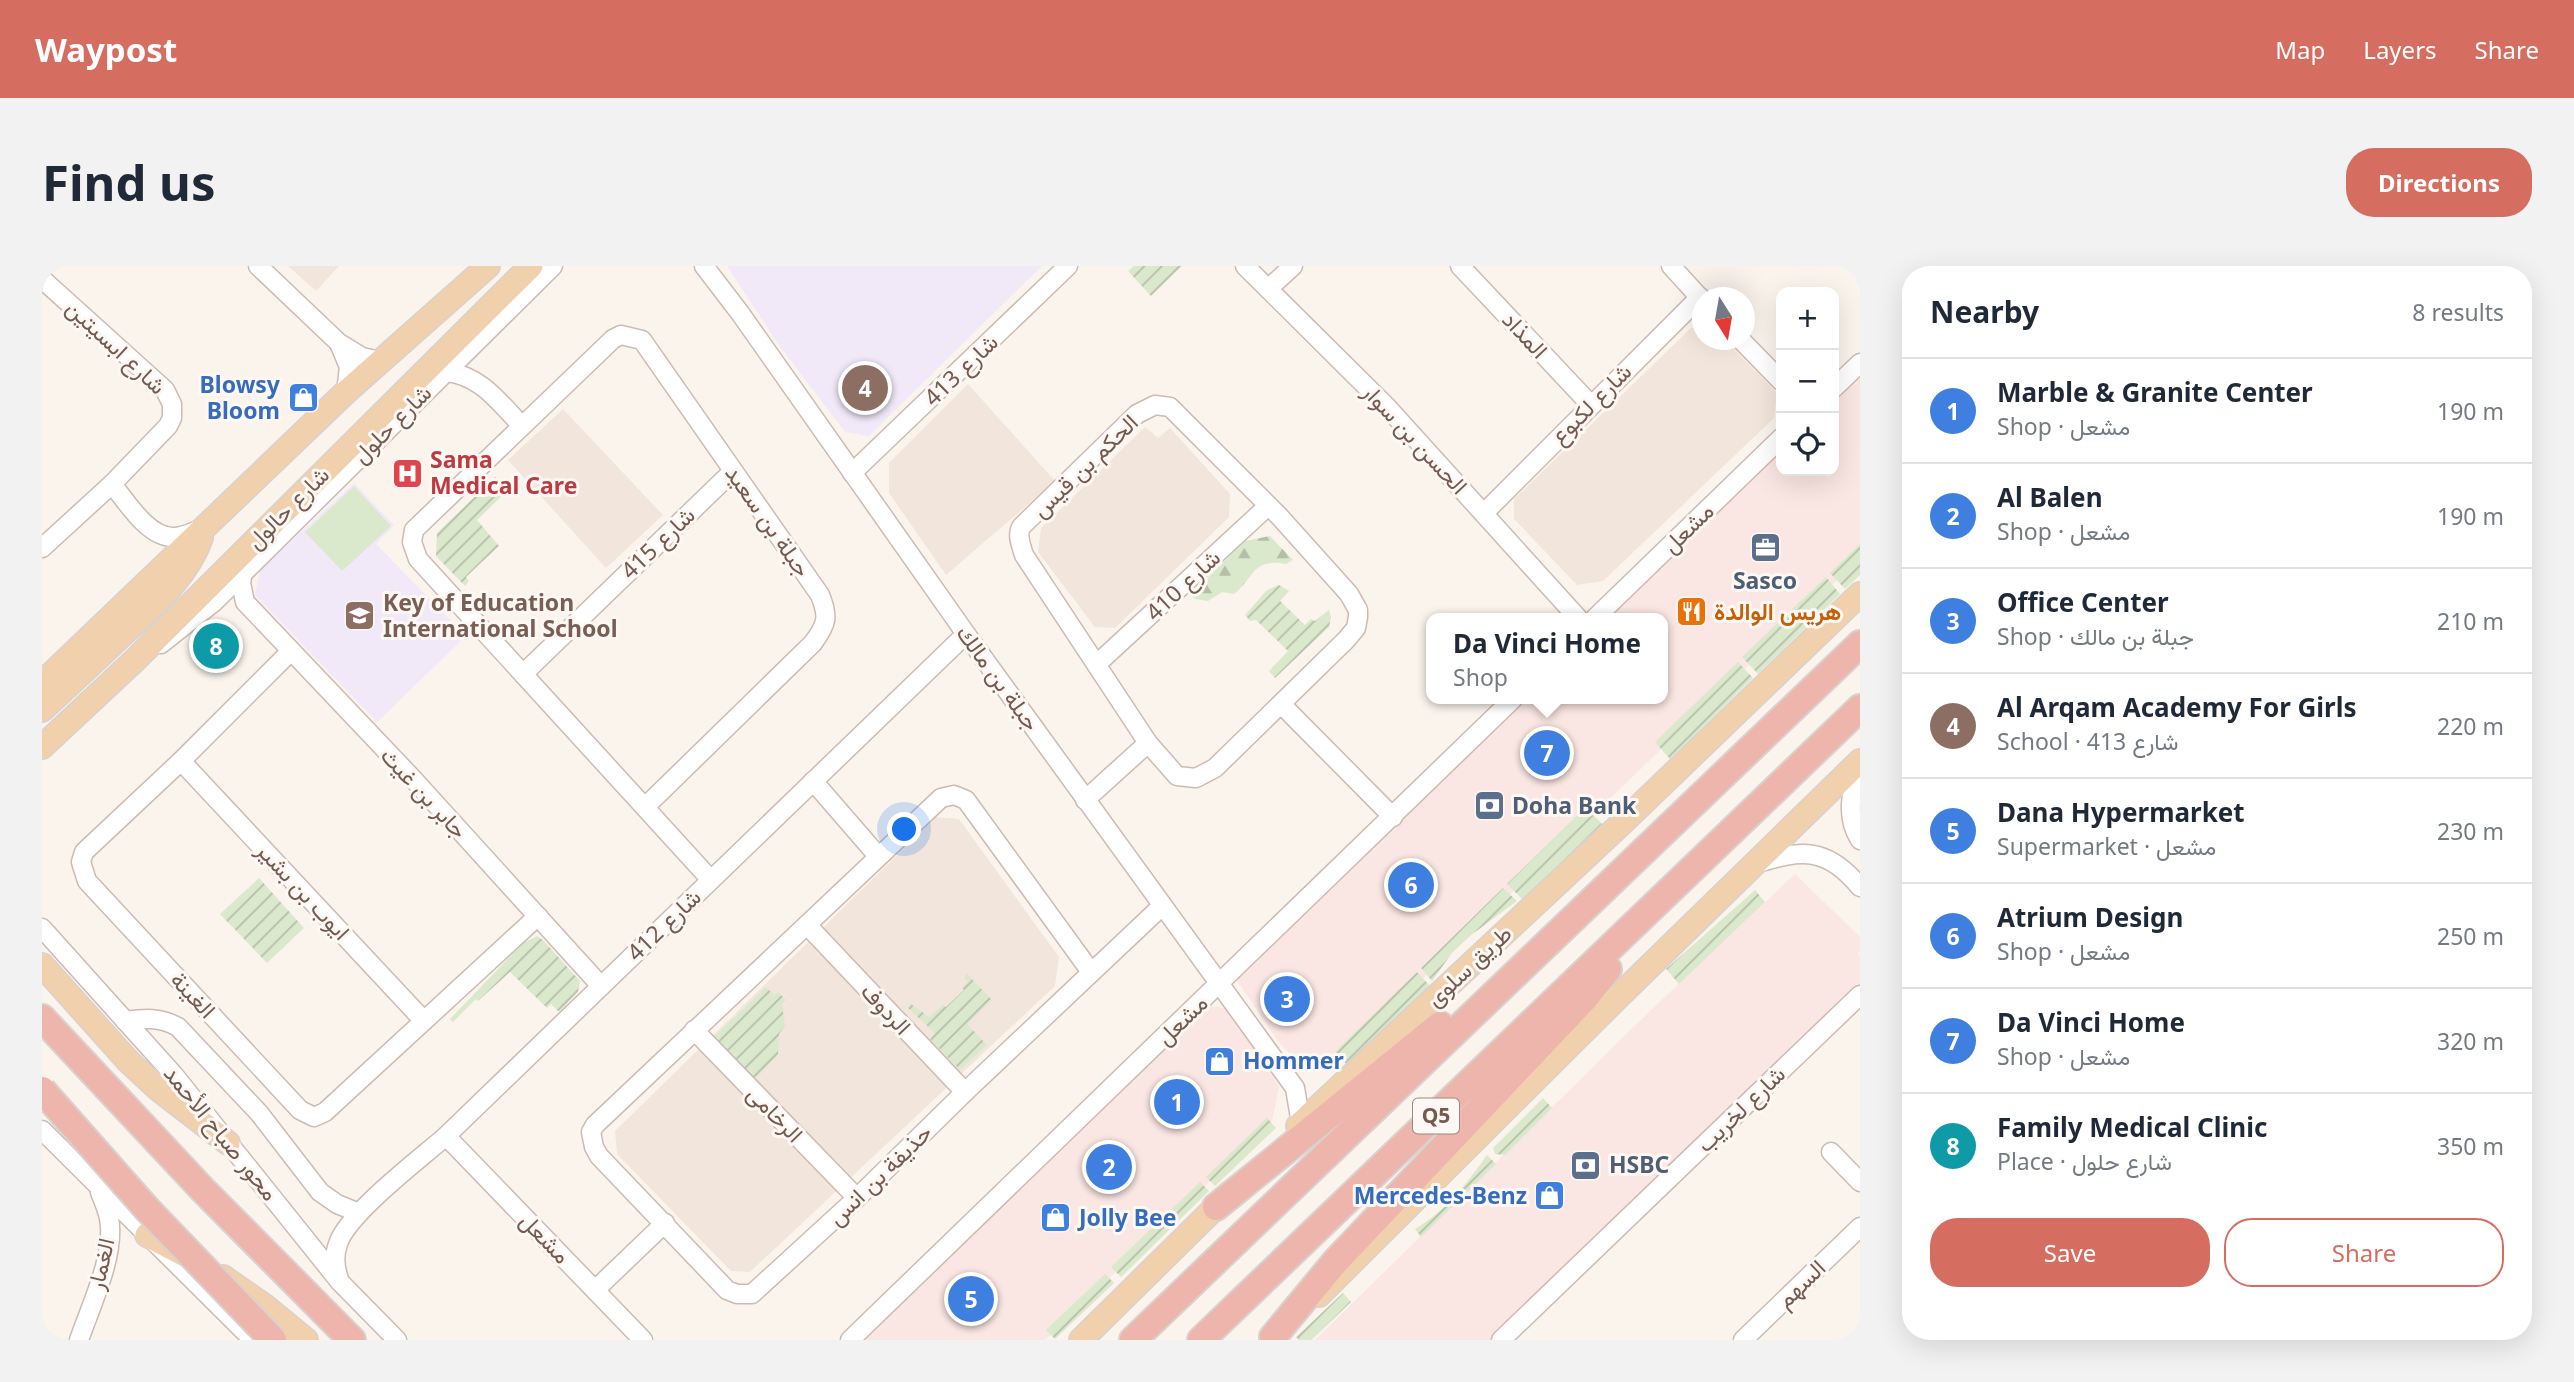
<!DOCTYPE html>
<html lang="en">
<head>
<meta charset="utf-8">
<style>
  :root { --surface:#fff; --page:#f2f2f3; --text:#1f2937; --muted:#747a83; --line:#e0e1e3; --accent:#d66d61 }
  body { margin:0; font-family:"Noto Sans",Vazirmatn,sans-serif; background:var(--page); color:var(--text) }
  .controls { position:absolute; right:21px; top:21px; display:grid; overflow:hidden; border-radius:14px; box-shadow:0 7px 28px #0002 }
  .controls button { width:63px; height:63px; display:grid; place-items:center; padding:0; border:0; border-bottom:2px solid var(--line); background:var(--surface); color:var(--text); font:35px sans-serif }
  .compass { position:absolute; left:1650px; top:21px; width:63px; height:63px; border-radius:50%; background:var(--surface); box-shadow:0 7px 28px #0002; rotate:169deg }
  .you { position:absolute; left:863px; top:564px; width:24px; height:24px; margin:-18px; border:5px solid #fff; border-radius:50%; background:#1a73e8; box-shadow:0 0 0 10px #1a73e833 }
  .badge { display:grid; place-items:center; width:46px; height:46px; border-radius:50%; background:var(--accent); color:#fff; font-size:23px; font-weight:700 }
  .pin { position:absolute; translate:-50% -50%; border:4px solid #fff; box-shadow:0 2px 7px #0006 }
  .popup { position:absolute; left:1384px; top:347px; width:242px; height:91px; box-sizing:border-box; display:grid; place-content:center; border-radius:14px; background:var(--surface); filter:drop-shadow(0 2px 5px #0005); font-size:23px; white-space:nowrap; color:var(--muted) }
  .popup b { font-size:26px; color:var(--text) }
  .popup::after { content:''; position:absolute; left:50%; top:100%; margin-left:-14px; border:14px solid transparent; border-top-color:var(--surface) }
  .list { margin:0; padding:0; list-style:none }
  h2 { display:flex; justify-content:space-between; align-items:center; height:91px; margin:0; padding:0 28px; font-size:30px }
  h2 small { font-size:23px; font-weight:400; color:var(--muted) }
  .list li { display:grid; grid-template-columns:46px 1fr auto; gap:21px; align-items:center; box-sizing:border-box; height:105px; padding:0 28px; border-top:2px solid var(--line) }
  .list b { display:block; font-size:26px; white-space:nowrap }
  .list p { margin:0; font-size:23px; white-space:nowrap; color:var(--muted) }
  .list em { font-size:23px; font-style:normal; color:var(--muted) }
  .actions { display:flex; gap:14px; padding:21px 28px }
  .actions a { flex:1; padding:16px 0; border:2px solid var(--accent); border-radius:28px; text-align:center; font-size:24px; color:var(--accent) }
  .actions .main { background:var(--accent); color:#fff }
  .icon { flex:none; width:38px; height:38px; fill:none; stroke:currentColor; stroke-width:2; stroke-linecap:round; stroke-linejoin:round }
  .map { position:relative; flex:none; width:1818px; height:1074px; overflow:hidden; border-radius:28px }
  header { display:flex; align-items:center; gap:42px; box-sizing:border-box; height:98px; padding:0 35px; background:var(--accent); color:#fff }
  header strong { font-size:33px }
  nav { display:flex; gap:38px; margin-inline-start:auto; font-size:24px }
  .intro { display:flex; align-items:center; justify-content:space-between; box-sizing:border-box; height:168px; padding:0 42px }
  h1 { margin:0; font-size:49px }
  .button { padding:18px 32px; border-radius:28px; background:var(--accent); color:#fff; font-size:24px; font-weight:700 }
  main { display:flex; gap:42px; padding:0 42px }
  aside { flex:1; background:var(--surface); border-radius:28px; box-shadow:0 7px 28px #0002 }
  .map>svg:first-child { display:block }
  .residential { fill:#f2e5dc }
  .commercial { fill:#fae6e2 }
  .education { fill:#f1e9f8 }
  .grass { fill:#dae8cc }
  .forest { fill:url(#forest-firs) }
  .garden { fill:url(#garden-furrows) }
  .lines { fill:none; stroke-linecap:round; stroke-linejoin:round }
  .minor-casing { stroke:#ccbbb3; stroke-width:21 }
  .major-casing { stroke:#d8d1ce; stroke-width:26 }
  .highway-casing { stroke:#d8d1ce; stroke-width:30 }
  .minor { stroke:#fff; stroke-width:18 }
  .major { stroke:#f1d0ad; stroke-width:23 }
  .highway { stroke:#edb5ab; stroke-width:26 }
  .highway-bridge-casing { stroke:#d8d1ce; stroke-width:30; stroke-linecap:butt }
  .highway-bridge { stroke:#edb5ab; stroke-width:26 }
  .labels { text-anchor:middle; stroke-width:6; stroke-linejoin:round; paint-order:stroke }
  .shield { fill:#fdf8f3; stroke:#9d8982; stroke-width:2 }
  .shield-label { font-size:21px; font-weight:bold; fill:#745a51 }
  .street-label { font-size:23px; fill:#745a51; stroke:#fdf8f3 }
  .shop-label { font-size:23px; font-weight:bold; fill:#366cbe; stroke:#fdf8f3; text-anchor:end }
  .health-label { font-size:23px; font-weight:bold; fill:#be3a42; stroke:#fdf8f3; text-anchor:start }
  .service-label { font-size:23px; font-weight:bold; fill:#4e5e75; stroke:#fdf8f3; text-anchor:start }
  .education-label { font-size:23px; font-weight:bold; fill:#785e54; stroke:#fdf8f3; text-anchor:start }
  .food-label { font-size:23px; font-weight:bold; fill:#c56008; stroke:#fdf8f3; text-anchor:start }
</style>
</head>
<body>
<header>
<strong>Waypost</strong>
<nav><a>Map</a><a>Layers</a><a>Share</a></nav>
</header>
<div class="intro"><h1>Find us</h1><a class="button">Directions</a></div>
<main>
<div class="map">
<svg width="1818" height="1074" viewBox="0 0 1818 1074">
  <defs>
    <pattern id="forest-firs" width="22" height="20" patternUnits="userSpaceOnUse" patternTransform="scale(1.75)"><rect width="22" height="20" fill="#dae8cc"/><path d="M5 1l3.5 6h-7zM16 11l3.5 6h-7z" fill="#b5bfa8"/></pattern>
    <pattern id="garden-furrows" width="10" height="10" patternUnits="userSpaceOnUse" patternTransform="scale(1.75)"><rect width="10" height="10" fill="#dae8cc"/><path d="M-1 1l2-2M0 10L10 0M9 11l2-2" fill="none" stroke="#b5bfa8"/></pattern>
  </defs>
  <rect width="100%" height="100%" fill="#fbf4ed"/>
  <!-- residential -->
  <g class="residential">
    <path d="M246 0H297L274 25Z"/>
    <path d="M1660 61V74H1683L1735 127 1732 152 1561 315 1535 319 1472 253V233L1649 62Z"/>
    <path d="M926 118 1013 215 904 309 847 227V197Z"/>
    <path d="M521 143 621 249 564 302 466 194Z"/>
    <path d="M1103 161 1116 172 1128 162 1188 228 1187 251 1073 362 1053 361 996 286 999 262Z"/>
    <path d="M894 551 917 553 1017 691 1013 720 708 1006 689 1005 575 888 573 865Z"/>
  </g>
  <!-- commercial -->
  <g class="commercial">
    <path d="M1818 105V292L1297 793 1257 798 1235 774 1194 713 1478 433H1620V352H1561L1739 181V205H1792V130Z"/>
    <path d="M1753 608 1818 671V685L1816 688 1818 690V719L1610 921 1451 1074H1273L1607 746Z"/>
    <path d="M1162 739 1187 743 1237 820 1230 856 1003 1074H812Z"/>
  </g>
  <!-- education -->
  <g class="education">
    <path d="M685 0H1000L827 170 803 166 736 78Z"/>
    <path d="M312 217 352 259 334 278 424 370 335 456 213 329 218 304Z"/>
  </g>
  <!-- grass -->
  <path class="grass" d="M312 220 349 260 300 305 263 266Z"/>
  <!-- forest -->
  <path class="forest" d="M1228 270 1251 294 1244 298C1210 292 1213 311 1192 328L1180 326 1166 335 1153 333 1148 329 1203 275Z"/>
  <!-- garden -->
  <g class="garden">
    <path d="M1092 0H1140L1109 30 1086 5Z"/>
    <path d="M453 211 466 224 435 254 457 280 424 311 427 315 423 320 394 290 395 267Z"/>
    <path d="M1818 278V309L1803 323 1788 307Z"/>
    <path d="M1784 311 1798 328 1716 408 1700 391Z"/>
    <path d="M1237 319 1247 325 1238 335 1263 359 1269 353 1273 355 1287 344 1289 351 1287 361 1233 412 1227 405 1246 385 1214 354 1208 355 1203 349 1225 324Z"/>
    <path d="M1696 396 1711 412 1628 493 1613 476Z"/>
    <path d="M1544 541 1560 558 1481 634 1465 618Z"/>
    <path d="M217 612 262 662 225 697 178 648Z"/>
    <path d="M1461 622 1475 635 1429 669 1410 687 1390 715 1379 702Z"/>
    <path d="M1713 624 1723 636 1637 718 1624 703Z"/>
    <path d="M495 670 501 674 538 715 536 726 517 746 509 738 505 742 468 706 436 735 434 733 411 756 408 753 481 677Z"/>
    <path d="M1375 706 1389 721 1304 798 1293 786Z"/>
    <path d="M925 708 950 734 925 758 945 779 918 804 888 773 893 767 866 742 869 738 887 751 901 739 904 741 922 724 920 722 926 716 922 712Z"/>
    <path d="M724 721 732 729 736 726 744 734 740 738 743 760 737 768 736 789 712 814 673 774V770Z"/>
    <path d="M1501 832 1510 842 1463 889 1453 888 1451 882Z"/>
    <path d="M1225 852 1234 862 1173 920 1164 911Z"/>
    <path d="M1445 889 1454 898 1379 971 1373 963C1405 944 1424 918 1445 889Z"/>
    <path d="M1158 916 1167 925 1079 1011 1069 1001Z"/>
    <path d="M1063 1008 1072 1017 1013 1073 1004 1064Z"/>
    <path d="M1301 1027 1309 1036 1269 1074H1257L1254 1071Z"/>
  </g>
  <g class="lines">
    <defs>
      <g id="minor">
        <path d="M216 0 297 77 320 91 338 95"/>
        <path d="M662 0 698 47 924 368 1253 822 1259 858"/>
        <path d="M1203 0 1346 142 1536 352"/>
        <path d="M1418 0 1548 138"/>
        <path d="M1629 0 1660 34"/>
        <path d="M0 13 123 124 130 138V152L126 160 70 218 0 282"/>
        <path d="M1226 23 1251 0"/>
        <path d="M1699 74 1739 115"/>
        <path d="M297 77 307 101 304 126"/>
        <path d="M404 106C438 109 457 136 479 159"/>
        <path d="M1792 122 1818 97"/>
        <path d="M1113 139 1128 141 1237 250 1307 328 1316 344V351L1314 362 1304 374 1173 502 1154 512 1135 510 1106 477 982 289C979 279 974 268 980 260L1095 148Z"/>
        <path d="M810 207 1026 0"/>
        <path d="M70 218C85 236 106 272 132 271 141 271 150 266 159 263"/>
        <path d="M1442 247 1658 31"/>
        <path d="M201 305 199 317 203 336 372 514 559 720"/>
        <path d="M1553 352 1739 172"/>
        <path d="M119 378 172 336 511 0"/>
        <path d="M249 385 139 495 42 586 39 596 45 615 258 844 272 851 283 846 496 650"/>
        <path d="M1055 398 1226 240"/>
        <path d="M481 408 691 205"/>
        <path d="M1240 439 1351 551"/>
        <path d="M139 495 382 755"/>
        <path d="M1818 500C1809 525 1803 550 1818 574"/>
        <path d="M771 515 836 590"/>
        <path d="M1043 534 1106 477"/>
        <path d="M603 541 771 377C785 358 787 351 778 329L600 74 579 69 571 73 372 264 370 276 376 293 669 614"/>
        <path d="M1713 598C1760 583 1785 581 1818 621"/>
        <path d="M765 659 923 826"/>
        <path d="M0 662 132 809 298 1016 355 1074"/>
        <path d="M1049 706 924 534 912 529 899 532 553 859 549 866 552 881 557 890 685 1024 695 1028H710L815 932 923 826 1120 640"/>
        <path d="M83 755C103 752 118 751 136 761L217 847 278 926 295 938 317 947"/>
        <path d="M652 764 815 932"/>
        <path d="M0 864 211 1074"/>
        <path d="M404 870 601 1074"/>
        <path d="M1789 886 1818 916"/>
        <path d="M298 1016C293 1003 291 991 296 978 305 948 378 893 404 870L924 368"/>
        <path d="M553 1024 623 957"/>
        <path d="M37 1074C49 1039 74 988 67 952 65 943 61 934 58 926"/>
        <path d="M808 1074 1471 433"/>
        <path d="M1459 1074 1818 729"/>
        <path d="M1701 1074 1818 961"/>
      </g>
      <g id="major">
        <path d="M0 417 304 126 446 0"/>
        <path d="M0 444C26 420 53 395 79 370 109 342 145 312 159 272"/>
        <path d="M0 481 92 395 489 0"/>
        <path d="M0 699 86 795 116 823 186 877"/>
        <path d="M1256 860 1580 557 1818 328"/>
        <path d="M105 969 145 990"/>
        <path d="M181 1011 224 1041 264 1074"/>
        <path d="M1277 1029 1573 734 1818 495"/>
        <path d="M1039 1074 1187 928"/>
      </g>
      <g id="highway">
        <path d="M0 752 161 924 310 1074"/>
        <path d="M1174 941 1398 759"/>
        <path d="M1231 1071 1293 996 1541 734 1566 703"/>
        <path d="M1091 1074 1818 378"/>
        <path d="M1159 1074 1818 442"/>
      </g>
    </defs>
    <!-- minor casing -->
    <use href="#minor" class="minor-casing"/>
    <!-- major casing -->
    <use href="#major" class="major-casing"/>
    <!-- highway casing -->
    <use href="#highway" class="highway-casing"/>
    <!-- minor -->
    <use href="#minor" class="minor"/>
    <!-- major -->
    <use href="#major" class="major"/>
    <!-- highway -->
    <use href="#highway" class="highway"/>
    <defs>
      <path id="highway-bridge" d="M0 824 105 943 231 1074"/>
    </defs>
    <!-- highway-bridge casing -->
    <use href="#highway-bridge" class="highway-bridge-casing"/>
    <!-- highway-bridge -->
    <use href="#highway-bridge" class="highway-bridge"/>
  </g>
  <!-- icons -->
  <defs>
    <symbol id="shop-square" viewBox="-11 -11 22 22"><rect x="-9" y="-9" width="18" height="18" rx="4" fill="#3f7fe0" stroke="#fdf8f3"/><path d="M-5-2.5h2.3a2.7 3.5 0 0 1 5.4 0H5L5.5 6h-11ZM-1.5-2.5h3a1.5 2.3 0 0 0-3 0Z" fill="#fff"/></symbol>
    <symbol id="hospital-square" viewBox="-11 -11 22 22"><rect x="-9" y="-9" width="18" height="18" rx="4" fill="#e0444e" stroke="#fdf8f3"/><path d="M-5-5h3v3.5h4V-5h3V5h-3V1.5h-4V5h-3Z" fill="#fff"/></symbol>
    <symbol id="office-square" viewBox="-11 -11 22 22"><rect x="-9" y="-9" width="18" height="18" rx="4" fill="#5c6f8a" stroke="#fdf8f3"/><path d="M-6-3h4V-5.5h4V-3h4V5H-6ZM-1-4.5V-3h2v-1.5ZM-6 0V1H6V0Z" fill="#fff"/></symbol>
    <symbol id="restaurant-square" viewBox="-11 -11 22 22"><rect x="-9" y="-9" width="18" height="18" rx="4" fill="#e8710a" stroke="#fdf8f3"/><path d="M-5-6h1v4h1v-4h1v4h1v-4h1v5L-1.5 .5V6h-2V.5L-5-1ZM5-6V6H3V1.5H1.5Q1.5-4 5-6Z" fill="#fff"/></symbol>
    <symbol id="school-square" viewBox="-11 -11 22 22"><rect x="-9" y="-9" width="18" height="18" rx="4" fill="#8d6e63" stroke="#fdf8f3"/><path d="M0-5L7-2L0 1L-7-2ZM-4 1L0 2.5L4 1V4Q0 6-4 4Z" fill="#fff"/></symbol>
    <symbol id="bank-square" viewBox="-11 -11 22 22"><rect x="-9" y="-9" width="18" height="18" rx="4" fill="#5c6f8a" stroke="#fdf8f3"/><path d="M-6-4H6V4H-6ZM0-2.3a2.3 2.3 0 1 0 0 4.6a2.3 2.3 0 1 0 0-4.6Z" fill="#fff"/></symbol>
  </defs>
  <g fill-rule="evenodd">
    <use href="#shop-square" x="244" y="114" width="35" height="35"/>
    <use href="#hospital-square" x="348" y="190" width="35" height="35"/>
    <use href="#office-square" x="1706" y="264" width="35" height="35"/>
    <use href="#restaurant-square" x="1632" y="328" width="35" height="35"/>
    <use href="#school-square" x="300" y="332" width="35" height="35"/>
    <use href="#bank-square" x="1430" y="522" width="35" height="35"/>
    <use href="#shop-square" x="1160" y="778" width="35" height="35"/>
    <use href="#bank-square" x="1526" y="882" width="35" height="35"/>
    <use href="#shop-square" x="1490" y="912" width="35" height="35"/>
    <use href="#shop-square" x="996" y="934" width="35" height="35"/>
  </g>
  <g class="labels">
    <!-- shield labels -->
    <rect class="shield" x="1371" y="832.5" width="46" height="35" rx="5"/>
    <g class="shield-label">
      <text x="1394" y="857">Q5</text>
    </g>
    <!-- street labels -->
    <g class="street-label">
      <text transform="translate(1483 69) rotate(47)" y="8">المذاد</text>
      <text transform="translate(74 81) rotate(43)" y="8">شارع ابسيتين</text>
      <text transform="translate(919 104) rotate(-44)" y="8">شارع 413</text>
      <text transform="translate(1549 138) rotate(-45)" y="8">شارع لكبوع</text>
      <text transform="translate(350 158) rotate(-45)" y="8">شارع حلول</text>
      <text transform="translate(1373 173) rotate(47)" y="8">الحسن بن سوار</text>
      <text transform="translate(1043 200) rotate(-44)" y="8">الحكم بن قيس</text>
      <text transform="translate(246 242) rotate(-45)" y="8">شارع حالول</text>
      <text transform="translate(726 255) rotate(55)" y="8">جبلة بن سعيد</text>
      <text transform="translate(1646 262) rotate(-44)" y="8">مشعل</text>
      <text transform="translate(616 277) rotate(-44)" y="8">شارع 415</text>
      <text transform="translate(1141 319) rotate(-43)" y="8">شارع 410</text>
      <text transform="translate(956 412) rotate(54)" y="8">جبلة بن مالك</text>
      <text transform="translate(382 527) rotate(47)" y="8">جابر بن غيث</text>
      <text transform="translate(261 625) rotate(47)" y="8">ايوب بن بشير</text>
      <text transform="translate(622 659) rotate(-44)" y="8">شارع 412</text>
      <text transform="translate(1427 700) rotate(-43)" y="8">طريق سلوى</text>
      <text transform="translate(151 729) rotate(47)" y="8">الغينة</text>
      <text transform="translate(844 743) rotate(47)" y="8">الردوف</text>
      <text transform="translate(1140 754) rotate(-44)" y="8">مشعل</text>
      <text transform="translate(1699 843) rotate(-44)" y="8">شارع لخريب</text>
      <text transform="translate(733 848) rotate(46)" y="8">الرخامى</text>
      <text transform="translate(179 867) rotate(51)" y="8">محور صباح الأحمد</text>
      <text transform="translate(838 909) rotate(-44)" y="8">حذيفة بن انس</text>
      <text transform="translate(503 972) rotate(46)" y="8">مشعل</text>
      <text transform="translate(59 998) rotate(-77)" y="8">الغمار</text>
      <text transform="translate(1759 1018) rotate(-44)" y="8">السهم</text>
    </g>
    <!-- shop labels -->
    <g class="shop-label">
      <text x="238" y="127">Blowsy<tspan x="238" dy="26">Bloom</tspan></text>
      <text x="1201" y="803" text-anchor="start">Hommer</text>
      <text x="1485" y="938">Mercedes-Benz</text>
      <text x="1037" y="960" text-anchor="start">Jolly Bee</text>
    </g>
    <!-- health labels -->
    <g class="health-label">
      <text x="388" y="202">Sama<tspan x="388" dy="26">Medical Care</tspan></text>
    </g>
    <!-- service labels -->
    <g class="service-label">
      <text x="1723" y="323" text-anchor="middle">Sasco</text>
      <text x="1470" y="548">Doha Bank</text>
      <text x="1567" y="907">HSBC</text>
    </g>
    <!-- education labels -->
    <g class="education-label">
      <text x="341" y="345">Key of Education<tspan x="341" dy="26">International School</tspan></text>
    </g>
    <!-- food labels -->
    <g class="food-label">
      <text x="1672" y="354">هريس الوالدة</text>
    </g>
  </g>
</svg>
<div class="controls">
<button>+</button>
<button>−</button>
<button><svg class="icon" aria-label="locate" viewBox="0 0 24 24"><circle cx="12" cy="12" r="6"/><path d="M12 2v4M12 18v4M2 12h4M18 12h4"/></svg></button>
</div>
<svg class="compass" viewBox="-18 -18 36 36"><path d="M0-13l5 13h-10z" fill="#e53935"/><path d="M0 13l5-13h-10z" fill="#747a83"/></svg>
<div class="you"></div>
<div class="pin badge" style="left:1135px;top:836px;background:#3f7fe0">1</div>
<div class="pin badge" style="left:1067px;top:901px;background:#3f7fe0">2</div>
<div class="pin badge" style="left:1245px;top:733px;background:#3f7fe0">3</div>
<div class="pin badge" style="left:823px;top:122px;background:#8d6e63">4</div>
<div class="pin badge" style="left:929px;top:1033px;background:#3f7fe0">5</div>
<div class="pin badge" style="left:1369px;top:619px;background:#3f7fe0">6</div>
<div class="pin badge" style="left:1505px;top:487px;background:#3f7fe0">7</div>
<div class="popup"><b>Da Vinci Home</b>Shop</div>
<div class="pin badge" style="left:174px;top:380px;background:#0f9aa8">8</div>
</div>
<aside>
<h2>Nearby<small>8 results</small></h2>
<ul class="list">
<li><span class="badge" style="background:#3f7fe0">1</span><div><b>Marble &amp; Granite Center</b><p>Shop · مشعل</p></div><em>190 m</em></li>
<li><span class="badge" style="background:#3f7fe0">2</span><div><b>Al Balen</b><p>Shop · مشعل</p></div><em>190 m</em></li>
<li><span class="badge" style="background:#3f7fe0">3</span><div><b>Office Center</b><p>Shop · جبلة بن مالك</p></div><em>210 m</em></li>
<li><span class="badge" style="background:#8d6e63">4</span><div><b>Al Arqam Academy For Girls</b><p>School · شارع 413</p></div><em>220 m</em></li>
<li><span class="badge" style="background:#3f7fe0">5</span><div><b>Dana Hypermarket</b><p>Supermarket · مشعل</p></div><em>230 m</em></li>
<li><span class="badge" style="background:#3f7fe0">6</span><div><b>Atrium Design</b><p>Shop · مشعل</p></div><em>250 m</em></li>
<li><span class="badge" style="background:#3f7fe0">7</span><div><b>Da Vinci Home</b><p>Shop · مشعل</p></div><em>320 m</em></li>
<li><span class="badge" style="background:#0f9aa8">8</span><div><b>Family Medical Clinic</b><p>Place · شارع حلول</p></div><em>350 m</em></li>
</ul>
<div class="actions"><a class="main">Save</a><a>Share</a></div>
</aside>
</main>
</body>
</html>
